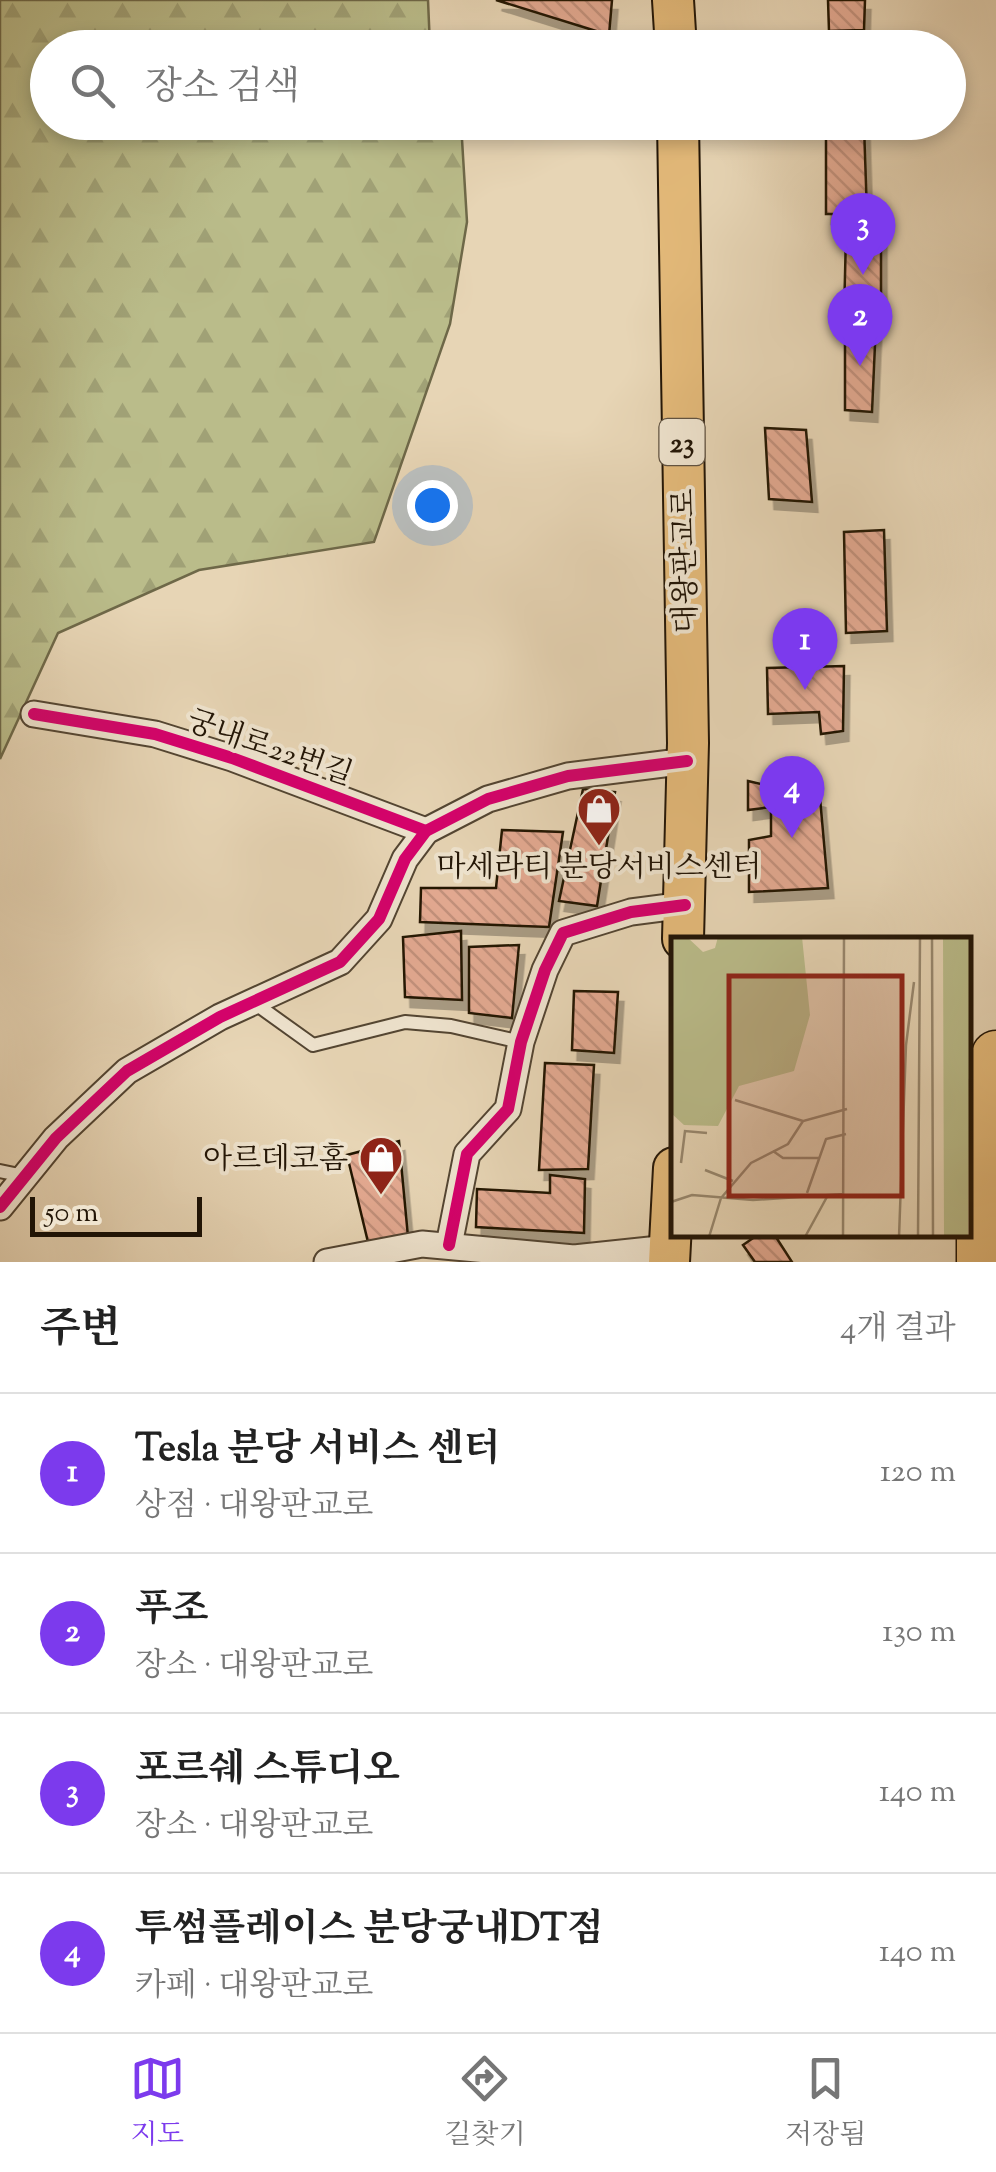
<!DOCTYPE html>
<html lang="ko">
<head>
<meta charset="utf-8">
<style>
  :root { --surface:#fff; --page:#f6f6f6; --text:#222; --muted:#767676; --line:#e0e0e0; --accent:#7c3aed }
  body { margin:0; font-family:"Sorts Mill Goudy","Noto Serif KR",serif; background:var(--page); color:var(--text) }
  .scale { position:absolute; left:30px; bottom:25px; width:172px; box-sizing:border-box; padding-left:10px; border:5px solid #221506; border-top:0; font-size:28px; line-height:35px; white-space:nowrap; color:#221506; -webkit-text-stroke:8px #efe4cf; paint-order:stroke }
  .you { position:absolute; left:432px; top:505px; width:35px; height:35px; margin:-25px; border:8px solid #fff; border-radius:50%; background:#1a73e8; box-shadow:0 0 0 15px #1a73e833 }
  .badge { display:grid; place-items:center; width:65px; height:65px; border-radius:50%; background:var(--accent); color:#fff; font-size:32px; font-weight:700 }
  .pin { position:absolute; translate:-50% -82px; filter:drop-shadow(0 2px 5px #0008) }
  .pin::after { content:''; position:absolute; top:52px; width:35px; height:30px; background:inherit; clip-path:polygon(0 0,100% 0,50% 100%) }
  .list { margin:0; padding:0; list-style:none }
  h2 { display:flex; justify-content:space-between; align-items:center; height:130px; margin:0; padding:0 40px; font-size:42px }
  h2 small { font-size:32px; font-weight:400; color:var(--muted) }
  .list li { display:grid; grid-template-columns:65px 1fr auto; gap:30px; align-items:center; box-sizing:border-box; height:160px; padding:0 40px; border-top:2px solid var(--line) }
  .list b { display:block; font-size:38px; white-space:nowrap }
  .list p { margin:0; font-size:32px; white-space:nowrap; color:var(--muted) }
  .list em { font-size:32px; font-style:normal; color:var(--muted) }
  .icon { flex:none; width:55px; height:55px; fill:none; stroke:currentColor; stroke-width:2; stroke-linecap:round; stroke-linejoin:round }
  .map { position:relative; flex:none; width:996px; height:1262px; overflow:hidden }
  .search { position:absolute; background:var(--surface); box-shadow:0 5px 15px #0003; left:30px; right:30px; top:30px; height:110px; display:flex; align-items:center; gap:25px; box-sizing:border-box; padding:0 35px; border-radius:55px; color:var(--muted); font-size:38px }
  .sheet { height:770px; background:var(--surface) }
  nav { display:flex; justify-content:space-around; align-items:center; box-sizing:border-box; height:140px; border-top:2px solid var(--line); background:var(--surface); font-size:28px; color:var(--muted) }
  nav a { display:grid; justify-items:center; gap:5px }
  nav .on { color:var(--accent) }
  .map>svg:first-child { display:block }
  .forest { fill:url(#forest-firs); stroke:#6e6848; stroke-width:2.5 }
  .building { fill:url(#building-back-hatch); stroke:#221506; stroke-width:2.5; filter:url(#shadow) }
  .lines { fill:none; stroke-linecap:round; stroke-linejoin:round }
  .service-casing { stroke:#534532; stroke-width:16 }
  .minor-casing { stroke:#534532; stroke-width:29 }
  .primary-casing { stroke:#221506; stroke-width:44 }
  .motorway-casing { stroke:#221506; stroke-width:51 }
  .service { stroke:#efe4cf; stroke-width:12 }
  .minor { stroke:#efe4cf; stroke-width:25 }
  .primary { stroke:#e4ba7a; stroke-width:40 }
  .motorway { stroke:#e4ba7a; stroke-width:48 }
  .cycleway-casing { stroke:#efe4cf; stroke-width:19 }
  .cycleway { stroke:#d6006c; stroke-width:12 }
  .labels { text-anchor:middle; stroke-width:8; stroke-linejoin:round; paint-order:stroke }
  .shield { fill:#efe4cf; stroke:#605342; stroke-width:2.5 }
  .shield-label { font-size:28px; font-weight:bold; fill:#221506 }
  .street-label { font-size:30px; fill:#221506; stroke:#efe4cf }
  .poi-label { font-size:30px; fill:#221506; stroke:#efe4cf }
  .inset-road { fill:none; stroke:#98886f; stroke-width:2.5 }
  .view { fill:#8f2418; fill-opacity:0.15; stroke:#8f2418; stroke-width:5 }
  .inset-edge { fill:none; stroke:#221506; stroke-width:5 }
</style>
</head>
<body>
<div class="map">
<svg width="996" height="1262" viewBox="0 0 996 1262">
  <defs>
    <pattern id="forest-firs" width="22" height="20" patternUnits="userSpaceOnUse" patternTransform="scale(2.5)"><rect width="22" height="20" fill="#babc8a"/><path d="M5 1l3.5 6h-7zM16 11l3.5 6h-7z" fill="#a0a176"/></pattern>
    <pattern id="building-back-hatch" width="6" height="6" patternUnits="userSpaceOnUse" patternTransform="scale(2.5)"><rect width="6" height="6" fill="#e4aa92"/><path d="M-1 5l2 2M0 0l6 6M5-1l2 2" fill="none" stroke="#c3917c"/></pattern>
    <filter id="shadow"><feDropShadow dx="5.5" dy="10" stdDeviation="0" flood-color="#0004"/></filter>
  </defs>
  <rect width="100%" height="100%" fill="#e7d5b5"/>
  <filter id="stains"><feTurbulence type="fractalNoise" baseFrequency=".002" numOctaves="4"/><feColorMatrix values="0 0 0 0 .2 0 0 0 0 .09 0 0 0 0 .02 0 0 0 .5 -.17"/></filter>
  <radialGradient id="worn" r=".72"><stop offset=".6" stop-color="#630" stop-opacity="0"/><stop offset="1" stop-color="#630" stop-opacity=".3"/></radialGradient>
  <!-- forest -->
  <path class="forest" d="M0 0H428L430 47 48 48V122L461 123 467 222 450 324 374 542 199 570 58 633 0 759Z"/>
  <!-- building -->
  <g class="building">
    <path d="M496 0H612L609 35Z"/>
    <path d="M828 0H865L864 30 829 31Z"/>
    <path d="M864 126 867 214H826V129Z"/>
    <path d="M881 232V316L844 317 846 234Z"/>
    <path d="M845 322H876L872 412 845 410Z"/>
    <path d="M765 428 806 430 812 502 769 499Z"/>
    <path d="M884 530 887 631 846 633 844 532Z"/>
    <path d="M844 666 843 731 821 734 819 712 768 714 767 668Z"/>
    <path d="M748 781 820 798 828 888 749 892V840L771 836V807L748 810Z"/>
    <path d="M583 789 615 792 597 906 559 901Z"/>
    <path d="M502 830 563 832 549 927 420 922 421 888H496Z"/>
    <path d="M461 931 462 1000 405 997 403 937Z"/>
    <path d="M519 945 512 1018 469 1013V947Z"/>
    <path d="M574 991 618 992 614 1053 572 1050Z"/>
    <path d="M545 1063 594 1065 588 1169 539 1170Z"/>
    <path d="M399 1141 408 1237 368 1242 347 1155Z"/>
    <path d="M550 1175 585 1179 584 1233 476 1227 477 1189 550 1193Z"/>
    <path d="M759 1234H774L792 1262H755L743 1245Z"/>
  </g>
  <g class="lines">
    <defs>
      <g id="service">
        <path d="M253 1002 313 1045 405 1022 451 1026 521 1042"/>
        <path d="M0 1171 24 1176"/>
      </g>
      <g id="minor">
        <path d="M34 714 155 734 232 758 426 831"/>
        <path d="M0 1207 56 1138 127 1071 220 1017 340 962 379 919 405 859 426 831 488 799 568 776 687 761"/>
        <path d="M449 1245 467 1154 508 1109 521 1042 545 970 563 933 631 912 685 905"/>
        <path d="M327 1262 422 1244 574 1258 669 1248"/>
      </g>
      <g id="primary">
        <path d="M673 0 676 48"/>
        <path d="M678 122 688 743 683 939"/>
        <path d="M669 1262 674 1168"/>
      </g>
      <path id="motorway" d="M981 1262V1204L996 1055"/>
    </defs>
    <!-- service casing -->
    <use href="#service" class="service-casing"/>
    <!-- minor casing -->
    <use href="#minor" class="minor-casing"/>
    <!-- primary casing -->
    <use href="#primary" class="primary-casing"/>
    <!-- motorway casing -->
    <use href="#motorway" class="motorway-casing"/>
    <!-- service -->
    <use href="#service" class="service"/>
    <!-- minor -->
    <use href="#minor" class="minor"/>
    <!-- primary -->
    <use href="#primary" class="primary"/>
    <!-- motorway -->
    <use href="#motorway" class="motorway"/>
    <defs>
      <g id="cycleway">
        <path d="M34 714 155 734 232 758 426 831"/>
        <path d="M0 1207 56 1138 127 1071 220 1017 340 962 379 919 405 859 426 831 488 799 568 776 687 761"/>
        <path d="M449 1245 467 1154 508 1109 521 1042 545 970 563 933 631 912 685 905"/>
      </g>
    </defs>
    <!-- cycleway casing -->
    <use href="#cycleway" class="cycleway-casing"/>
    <!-- cycleway -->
    <use href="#cycleway" class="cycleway"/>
  </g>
  <!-- icons -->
  <defs>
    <symbol id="shop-pin" viewBox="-11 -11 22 30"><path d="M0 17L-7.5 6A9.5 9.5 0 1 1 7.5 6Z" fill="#8f2418" stroke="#efe4cf"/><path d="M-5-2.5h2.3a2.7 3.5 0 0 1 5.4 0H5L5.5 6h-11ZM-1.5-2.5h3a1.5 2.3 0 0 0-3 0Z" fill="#fff"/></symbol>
  </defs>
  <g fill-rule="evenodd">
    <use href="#shop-pin" x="574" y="784" width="50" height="68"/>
    <use href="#shop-pin" x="356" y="1133" width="50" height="68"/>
  </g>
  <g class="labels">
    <!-- shield labels -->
    <rect class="shield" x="659.5" y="419" width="45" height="46" rx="8"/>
    <g class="shield-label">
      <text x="682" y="452">23</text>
    </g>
    <!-- street labels -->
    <g class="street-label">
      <text transform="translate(684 561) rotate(-91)" y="10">대왕판교로</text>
      <text transform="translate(270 747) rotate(19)" y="10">궁내로22번길</text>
    </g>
    <!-- poi labels -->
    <g class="poi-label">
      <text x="599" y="876">마세라티 분당서비스센터</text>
      <text x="348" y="1168" text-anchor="end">아르데코홈</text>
    </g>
  </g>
  <!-- overview -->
  <g transform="translate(671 937)">
    <rect width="300" height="300" fill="#e7d5b5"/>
    <path d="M0 0H16L32 15 44 11 47 0H131L139 78 123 134 68 149 47 189 13 188 0 176ZM272 0H300L297 300H273Z" fill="#babc8a"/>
    <path class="inset-road" d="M261 0 262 300M299 142 300 300M64 163 132 184M102 214 112 221H148M10 226 14 194 36 196M34 233 62 244M136 256 155 202 175 197M0 265 21 258 82 263 173 257M38 300 50 261 80 226 117 207 132 184 176 172M134 300 157 258M172 300 173 0M228 300 235 108 243 45M247 300 249 0"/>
    <path class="view" d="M58 39H231V259H58Z"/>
    <rect width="300" height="300" class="inset-edge"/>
  </g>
  <rect width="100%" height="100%" filter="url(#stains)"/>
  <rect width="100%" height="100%" fill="url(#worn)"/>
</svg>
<div class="scale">50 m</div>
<div class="you"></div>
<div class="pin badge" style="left:805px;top:690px">1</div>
<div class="pin badge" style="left:860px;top:366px">2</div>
<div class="pin badge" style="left:863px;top:275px">3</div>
<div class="pin badge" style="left:792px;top:838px">4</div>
<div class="search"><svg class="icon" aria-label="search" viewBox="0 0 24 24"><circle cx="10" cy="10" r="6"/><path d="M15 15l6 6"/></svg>장소 검색</div>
</div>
<section class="sheet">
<h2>주변<small>4개 결과</small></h2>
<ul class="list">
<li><span class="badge">1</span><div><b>Tesla 분당 서비스 센터</b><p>상점 · 대왕판교로</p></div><em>120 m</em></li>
<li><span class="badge">2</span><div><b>푸조</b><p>장소 · 대왕판교로</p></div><em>130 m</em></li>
<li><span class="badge">3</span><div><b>포르쉐 스튜디오</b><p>장소 · 대왕판교로</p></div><em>140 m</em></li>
<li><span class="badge">4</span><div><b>투썸플레이스 분당궁내DT점</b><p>카페 · 대왕판교로</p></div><em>140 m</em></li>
</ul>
</section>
<nav>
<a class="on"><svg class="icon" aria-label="map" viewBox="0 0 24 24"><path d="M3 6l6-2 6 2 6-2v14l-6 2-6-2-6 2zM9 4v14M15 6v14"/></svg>지도</a>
<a><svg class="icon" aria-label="directions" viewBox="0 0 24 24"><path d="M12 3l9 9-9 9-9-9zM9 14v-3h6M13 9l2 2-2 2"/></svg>길찾기</a>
<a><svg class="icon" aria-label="saved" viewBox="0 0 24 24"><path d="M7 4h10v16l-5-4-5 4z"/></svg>저장됨</a>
</nav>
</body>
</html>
